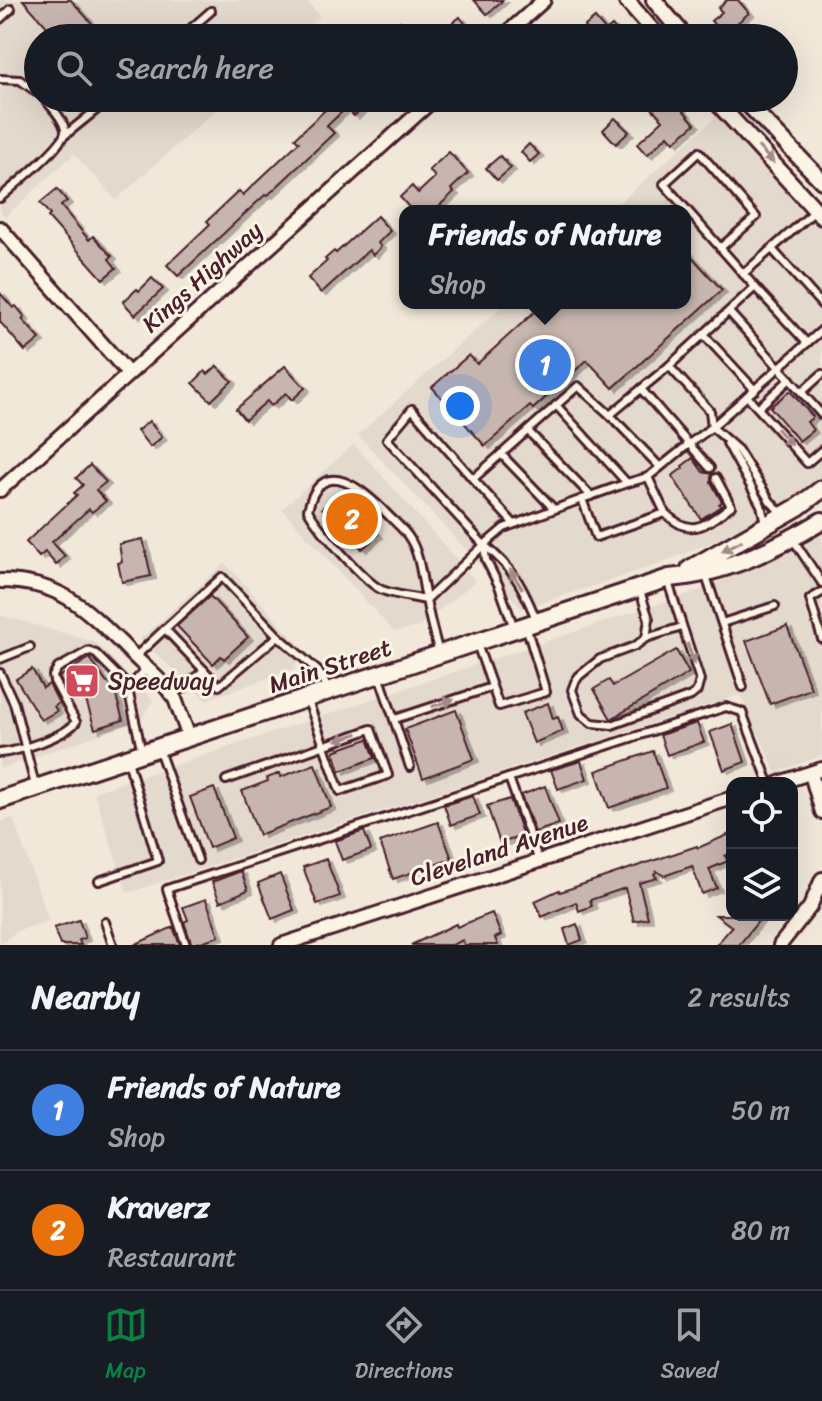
<!DOCTYPE html>
<html lang="en">
<head>
<meta charset="utf-8">
<style>
  :root { --surface:#171b24; --page:#242831; --text:#f1f3f6; --muted:#9ea1a6; --line:#363941; --accent:#0b8043 }
  body { margin:0; font-family:Sriracha,sans-serif; background:var(--page); color:var(--text) }
  .controls { position:absolute; right:24px; bottom:24px; display:grid; overflow:hidden; border-radius:16px; box-shadow:0 8px 32px #0002 }
  .controls button { width:72px; height:72px; display:grid; place-items:center; padding:0; border:0; border-bottom:2px solid var(--line); background:var(--surface); color:var(--text); font:40px sans-serif }
  .you { position:absolute; left:460px; top:406px; width:28px; height:28px; margin:-20px; border:6px solid #fff; border-radius:50%; background:#1a73e8; box-shadow:0 0 0 12px #1a73e833 }
  .badge { display:grid; place-items:center; width:52px; height:52px; border-radius:50%; background:var(--accent); color:#fff; font-size:26px; font-weight:700 }
  .pin { position:absolute; translate:-50% -50%; border:4px solid #fff; box-shadow:0 2px 8px #0006 }
  .popup { position:absolute; left:399px; top:205px; width:292px; height:104px; box-sizing:border-box; display:grid; place-content:center; border-radius:16px; background:var(--surface); filter:drop-shadow(0 2px 6px #0005); font-size:26px; white-space:nowrap; color:var(--muted) }
  .popup b { font-size:30px; color:var(--text) }
  .popup::after { content:''; position:absolute; left:50%; top:100%; margin-left:-16px; border:16px solid transparent; border-top-color:var(--surface) }
  .list { margin:0; padding:0; list-style:none }
  h2 { display:flex; justify-content:space-between; align-items:center; height:104px; margin:0; padding:0 32px; font-size:34px }
  h2 small { font-size:26px; font-weight:400; color:var(--muted) }
  .list li { display:grid; grid-template-columns:52px 1fr auto; gap:24px; align-items:center; box-sizing:border-box; height:120px; padding:0 32px; border-top:2px solid var(--line) }
  .list b { display:block; font-size:30px; white-space:nowrap }
  .list p { margin:0; font-size:26px; white-space:nowrap; color:var(--muted) }
  .list em { font-size:26px; font-style:normal; color:var(--muted) }
  .icon { flex:none; width:44px; height:44px; fill:none; stroke:currentColor; stroke-width:2; stroke-linecap:round; stroke-linejoin:round }
  .map { position:relative; flex:none; width:822px; height:945px; overflow:hidden }
  .search { position:absolute; background:var(--surface); box-shadow:0 8px 32px #0002; left:24px; right:24px; top:24px; height:88px; display:flex; align-items:center; gap:20px; box-sizing:border-box; padding:0 28px; border-radius:44px; color:var(--muted); font-size:30px }
  .sheet { height:344px; background:var(--surface) }
  nav { display:flex; justify-content:space-around; align-items:center; box-sizing:border-box; height:112px; border-top:2px solid var(--line); background:var(--surface); font-size:22px; color:var(--muted) }
  nav a { display:grid; justify-items:center; gap:4px }
  nav .on { color:var(--accent) }
  .map>svg:first-child { display:block }
  .built { fill:#e4d9cd }
  .building { fill:#c7b6af; stroke:#4a1f2b; stroke-width:2; filter:url(#shadow) }
  .lines { fill:none; stroke-linecap:round; stroke-linejoin:round }
  .service-casing { stroke:#4a1f2b; stroke-width:12 }
  .minor-casing { stroke:#4a1f2b; stroke-width:18 }
  .tertiary-casing { stroke:#4a1f2b; stroke-width:20 }
  .secondary-casing { stroke:#4a1f2b; stroke-width:22 }
  .service { stroke:#fcf5e5; stroke-width:6 }
  .minor { stroke:#fcf5e5; stroke-width:12 }
  .tertiary { stroke:#fcf5e5; stroke-width:14 }
  .secondary { stroke:#fcf5e5; stroke-width:16 }
  .oneway { fill:#a38a88 }
  .labels { text-anchor:middle; stroke-width:6; stroke-linejoin:round; paint-order:stroke }
  .street-label { font-size:24px; fill:#4a1f2b; stroke:#fcf5e5 }
  .poi-label { font-size:24px; fill:#4a1f2b; stroke:#fcf5e5; text-anchor:start }
</style>
</head>
<body>
<div class="map">
<svg width="822" height="945" viewBox="0 0 822 945">
  <defs>
    <filter id="shadow"><feDropShadow dx="5" dy="3" stdDeviation="0" flood-color="#0004"/></filter>
  </defs>
  <rect width="100%" height="100%" fill="#f1e8da"/>
  <filter id="ink" filterUnits="userSpaceOnUse"><feTurbulence type="fractalNoise" baseFrequency=".0125" numOctaves="2"/><feDisplacementMap in="SourceGraphic" scale="16" xChannelSelector="R" yChannelSelector="G"/><feConvolveMatrix kernelMatrix="1 2 1 2 8 2 1 2 1" color-interpolation-filters="sRGB"/></filter>
  <g filter="url(#ink)">
    <!-- built -->
    <g class="built">
      <path d="M0 0H306L320 16 296 38H38V98H229L116 200 74 154 5 217 0 211Z"/>
      <path d="M718 115 822 230V477L789 504 738 531 674 558 618 578 522 609 358 435 506 303H685V211H610Z"/>
      <path d="M354 444 476 581 418 627 394 632 282 509Z"/>
      <path d="M822 529V756L776 772 740 695 127 893 94 792 703 589 774 557Z"/>
      <path d="M225 563 301 647 295 669 206 700 140 639Z"/>
      <path d="M0 615 95 642 153 700 141 720 0 769Z"/>
      <path d="M13 818 49 921 17 931 0 945V822Z"/>
    </g>
    <!-- building -->
    <g class="building">
      <path d="M23 0H71L105 38H57Z"/>
      <path d="M474 0H503L487 14Z"/>
      <path d="M727 0H738L749 13 723 35 711 21 722 12 718 8Z"/>
      <path d="M460 17 467 26 458 34 450 25Z"/>
      <path d="M595 18 606 31 612 26 623 38H593L584 27Z"/>
      <path d="M400 21 416 38H374L390 22 394 26Z"/>
      <path d="M338 98H374L354 116 346 108 327 126 334 133 268 195 266 194 178 276 167 265 210 224 207 221 239 191 243 195 299 142 295 138Z"/>
      <path d="M655 98H673L695 124 674 142 668 135 647 155 637 144 663 120 648 104Z"/>
      <path d="M615 118 629 132 616 144 603 130Z"/>
      <path d="M529 144 539 154 530 162 521 152Z"/>
      <path d="M449 152 468 173 451 189 454 192 434 211H412L400 197 412 186 418 193 435 177 429 170Z"/>
      <path d="M500 156 511 168 497 180 486 168Z"/>
      <path d="M57 189 67 201 61 206 89 240 93 236 112 256 109 259 116 268 103 279 48 217 50 215 40 203Z"/>
      <path d="M377 216 390 231 378 243 381 247 373 255 369 250 321 293 308 278 327 261 325 259 334 251 336 253Z"/>
      <path d="M685 249 722 290 613 388 587 360 533 409 530 406 485 446 432 387 469 355 477 364 540 307 548 317 564 303H685Z"/>
      <path d="M152 278 163 289 135 315 123 302 137 289 139 291Z"/>
      <path d="M0 293 13 308 16 306 25 317 22 319 40 339 25 351 0 322Z"/>
      <path d="M217 366 232 381 211 401 193 383 205 371 208 374Z"/>
      <path d="M285 366 305 388 292 400 286 393 271 406 267 401 245 420 236 409Z"/>
      <path d="M790 391 813 417 807 422 813 430 799 441 770 407Z"/>
      <path d="M149 421 162 437 150 447 137 431Z"/>
      <path d="M693 458 703 472 712 474 711 482 722 502 719 504 721 506 701 519 672 476 683 468 682 466Z"/>
      <path d="M90 465 106 482 96 490 106 501 92 512 89 509 52 542 65 556 56 565 45 552 39 557 26 542 77 495 74 493 83 485 76 478Z"/>
      <path d="M341 491 378 535 362 549 345 529 342 531 322 508Z"/>
      <path d="M143 539 151 576 122 582 118 563 122 562 119 544Z"/>
      <path d="M210 596 248 637 224 659 221 656 213 664 177 626Z"/>
      <path d="M787 626 811 689 770 704 746 641Z"/>
      <path d="M676 650 689 673 611 719 594 689 609 680 613 686Z"/>
      <path d="M90 658 106 682 113 686 123 720 95 729 82 688 69 696 59 677Z"/>
      <path d="M32 669 43 688 49 684 59 703 54 706 57 711 41 720 16 679Z"/>
      <path d="M548 703 553 719 558 717 563 731 534 743 522 713Z"/>
      <path d="M456 710 474 759 423 778 405 729Z"/>
      <path d="M697 723 704 742 667 755 660 735Z"/>
      <path d="M732 724 745 762 724 770 710 732Z"/>
      <path d="M368 739 375 758 340 771 334 751Z"/>
      <path d="M653 751 666 788 609 808 596 771Z"/>
      <path d="M581 761 587 779 558 789 551 770Z"/>
      <path d="M315 764 331 807 259 835 242 791 268 781 267 778 280 773 281 777Z"/>
      <path d="M545 786 559 824 535 832 521 795Z"/>
      <path d="M214 788 233 838 209 848 190 797Z"/>
      <path d="M473 796 480 815 451 825 444 805Z"/>
      <path d="M510 799 523 836 500 843 487 806Z"/>
      <path d="M438 822 452 859 393 879 380 842Z"/>
      <path d="M364 831 371 850 342 860 335 841Z"/>
      <path d="M732 833V853L725 856 728 861 709 869 717 888 702 894 692 866 664 876 657 871 654 874 657 878 639 883 648 918 634 921 625 888 590 900 592 906 579 911 576 902 542 917 535 901 559 890 560 892 697 846 698 848Z"/>
      <path d="M326 859 340 896 317 904 303 867Z"/>
      <path d="M241 871 248 890 220 902 212 882Z"/>
      <path d="M280 874 294 910 272 919 258 883Z"/>
      <path d="M206 899 219 936 192 945 184 922 188 920 183 907Z"/>
      <path d="M492 913 501 935 495 938 498 945H464L463 940 452 945H411L456 924 457 927Z"/>
      <path d="M716 915H763L739 945H716L732 927Z"/>
      <path d="M79 920 85 938 79 940 81 945H60L54 928Z"/>
      <path d="M577 924 582 940 569 945 564 929Z"/>
      <path d="M173 927 180 945H134Z"/>
    </g>
    <g class="lines">
      <defs>
        <g id="service">
          <path d="M0 19 11 9"/>
          <path d="M180 38 211 11"/>
          <path d="M0 79 20 80 38 93"/>
          <path d="M64 136 111 98"/>
          <path d="M0 198C12 187 67 144 65 130 63 118 51 107 44 98"/>
          <path d="M720 248 756 217 699 152 664 184 755 287 669 366 710 411 712 427 738 450 770 501 783 515"/>
          <path d="M772 249 822 305"/>
          <path d="M743 274 816 210"/>
          <path d="M755 287 807 343 822 330"/>
          <path d="M729 312 822 415"/>
          <path d="M704 335 755 390"/>
          <path d="M641 389 669 366"/>
          <path d="M802 392 822 374"/>
          <path d="M747 396 807 463 822 450"/>
          <path d="M556 405 627 483 648 477"/>
          <path d="M758 408 790 379"/>
          <path d="M610 415 660 467"/>
          <path d="M528 431 591 496"/>
          <path d="M727 443 761 505 765 523"/>
          <path d="M501 454 554 509"/>
          <path d="M710 468 689 444 648 477 665 513 596 537 582 499 504 528 484 545 387 439 412 409 473 479 578 386 610 415 641 389 689 444 712 427 807 343"/>
          <path d="M473 479 514 524"/>
          <path d="M582 499 627 483"/>
          <path d="M665 513C692 539 705 525 731 506L716 478"/>
          <path d="M792 538 822 583"/>
          <path d="M484 545C513 568 522 585 536 619"/>
          <path d="M484 545 486 560 499 586 514 628"/>
          <path d="M705 573 743 687"/>
          <path d="M640 591 649 619 646 638 635 646 600 659 579 676 575 682 572 690 581 714 592 723 612 725 691 696 697 691 700 680 667 579"/>
          <path d="M822 592 810 599 822 639"/>
          <path d="M722 623 775 606"/>
          <path d="M165 629 222 577 278 636"/>
          <path d="M646 638 682 627"/>
          <path d="M477 644 499 706 546 692 526 626"/>
          <path d="M439 653C434 635 429 617 426 599 422 581 420 554 410 539 405 530 396 523 389 516 365 491 321 452 308 510 317 527 365 583 382 590 395 595 412 597 426 600L484 545"/>
          <path d="M135 657 165 629 219 686 278 636 318 671 328 688"/>
          <path d="M0 659 30 647"/>
          <path d="M0 673 14 703 35 785"/>
          <path d="M379 675 410 767"/>
          <path d="M127 685 142 752"/>
          <path d="M172 695 184 688 204 670"/>
          <path d="M395 719 492 687"/>
          <path d="M159 750 198 860"/>
          <path d="M0 753C20 751 64 737 76 722L54 681 53 676 58 668 89 651 96 654 127 685 132 684 147 668"/>
          <path d="M509 778 539 861"/>
          <path d="M226 780 371 729 388 775 340 791 307 698"/>
          <path d="M99 881 158 861 128 761"/>
          <path d="M105 922 113 945"/>
          <path d="M186 945 167 889 726 707 742 712 769 783"/>
        </g>
        <g id="minor">
          <path d="M502 38 544 0"/>
          <path d="M0 228 128 373"/>
          <path d="M0 490 435 98"/>
          <path d="M0 581C58 581 82 605 122 644 136 659 152 672 166 687L175 699 189 737"/>
          <path d="M811 774 822 812"/>
          <path d="M779 783 822 769"/>
          <path d="M281 945 732 798"/>
          <path d="M780 945 810 907 822 879"/>
        </g>
        <g id="tertiary">
          <path d="M626 0 659 38"/>
          <path d="M654 0 686 38"/>
          <path d="M713 98 822 217"/>
          <path d="M742 98 822 181"/>
        </g>
        <g id="secondary">
          <path d="M690 569 798 507 822 489"/>
          <path d="M0 800 669 578C724 574 775 549 822 521"/>
        </g>
      </defs>
      <!-- service casing -->
      <use href="#service" class="service-casing"/>
      <!-- minor casing -->
      <use href="#minor" class="minor-casing"/>
      <!-- tertiary casing -->
      <use href="#tertiary" class="tertiary-casing"/>
      <!-- secondary casing -->
      <use href="#secondary" class="secondary-casing"/>
      <!-- service -->
      <use href="#service" class="service"/>
      <!-- minor -->
      <use href="#minor" class="minor"/>
      <!-- tertiary -->
      <use href="#tertiary" class="tertiary"/>
      <!-- secondary -->
      <use href="#secondary" class="secondary"/>
    </g>
    <!-- one-way arrows -->
    <defs><path id="oneway-solid" d="M-6-.8H1V-3.2L6.5 0L1 3.2V.8H-6Z" transform="scale(2)"/></defs>
    <g class="oneway">
      <use href="#oneway-solid" transform="translate(766 155) rotate(47)"/>
      <use href="#oneway-solid" transform="translate(784 437) rotate(48)"/>
      <use href="#oneway-solid" transform="translate(732 546) rotate(151)"/>
      <use href="#oneway-solid" transform="translate(516 579) rotate(-123)"/>
      <use href="#oneway-solid" transform="translate(691 654) rotate(71)"/>
      <use href="#oneway-solid" transform="translate(443 703) rotate(-18)"/>
      <use href="#oneway-solid" transform="translate(347 737) rotate(162)"/>
    </g>
  </g>
  <!-- icons -->
  <defs>
    <symbol id="supermarket-square" viewBox="-11 -11 22 22"><rect x="-9" y="-9" width="18" height="18" rx="4" fill="#d1495b" stroke="#fcf5e5"/><path d="M-6-5.5h2.5l.6 2H6L4.5 2H-2.5L-4.4-4H-6ZM-1.5 3.2a1.3 1.3 0 1 0 .1 0ZM3 3.2a1.3 1.3 0 1 0 .1 0Z" fill="#fff"/></symbol>
  </defs>
  <g fill-rule="evenodd">
    <use href="#supermarket-square" x="62" y="661" width="40" height="40"/>
  </g>
  <g class="labels">
    <!-- street labels -->
    <g class="street-label">
      <text transform="translate(202 277) rotate(-42)" y="8">Kings Highway</text>
      <text transform="translate(330 666) rotate(-18)" y="8">Main Street</text>
      <text transform="translate(499 850) rotate(-18)" y="8">Cleveland Avenue</text>
    </g>
    <!-- poi labels -->
    <g class="poi-label">
      <text x="108" y="689">Speedway</text>
    </g>
  </g>
</svg>
<div class="controls">
<button><svg class="icon" aria-label="locate" viewBox="0 0 24 24"><circle cx="12" cy="12" r="6"/><path d="M12 2v4M12 18v4M2 12h4M18 12h4"/></svg></button>
<button><svg class="icon" aria-label="layers" viewBox="0 0 24 24"><path d="M12 4l9 5-9 5-9-5zM3 14l9 5 9-5"/></svg></button>
</div>
<div class="you"></div>
<div class="pin badge" style="left:545px;top:365px;background:#3f7fe0">1</div>
<div class="popup"><b>Friends of Nature</b>Shop</div>
<div class="pin badge" style="left:352px;top:519px;background:#e8710a">2</div>
<div class="search"><svg class="icon" aria-label="search" viewBox="0 0 24 24"><circle cx="10" cy="10" r="6"/><path d="M15 15l6 6"/></svg>Search here</div>
</div>
<section class="sheet">
<h2>Nearby<small>2 results</small></h2>
<ul class="list">
<li><span class="badge" style="background:#3f7fe0">1</span><div><b>Friends of Nature</b><p>Shop</p></div><em>50 m</em></li>
<li><span class="badge" style="background:#e8710a">2</span><div><b>Kraverz</b><p>Restaurant</p></div><em>80 m</em></li>
</ul>
</section>
<nav>
<a class="on"><svg class="icon" aria-label="map" viewBox="0 0 24 24"><path d="M3 6l6-2 6 2 6-2v14l-6 2-6-2-6 2zM9 4v14M15 6v14"/></svg>Map</a>
<a><svg class="icon" aria-label="directions" viewBox="0 0 24 24"><path d="M12 3l9 9-9 9-9-9zM9 14v-3h6M13 9l2 2-2 2"/></svg>Directions</a>
<a><svg class="icon" aria-label="saved" viewBox="0 0 24 24"><path d="M7 4h10v16l-5-4-5 4z"/></svg>Saved</a>
</nav>
</body>
</html>
